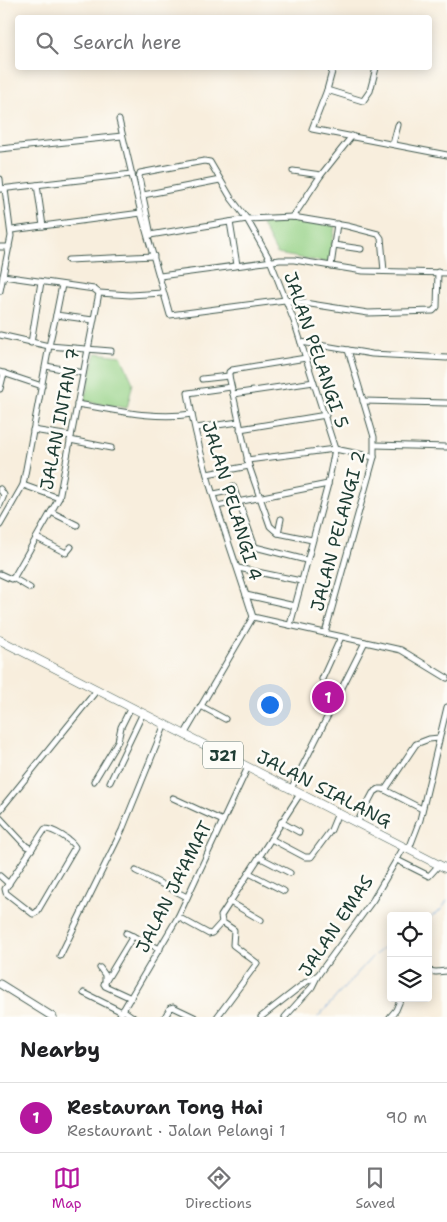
<!DOCTYPE html>
<html lang="en">
<head>
<meta charset="utf-8">
<style>
  :root { --surface:#fff; --page:#f6f6f6; --text:#202124; --muted:#757577; --line:#e0e0e0; --accent:#b5179e }
  body { margin:0; font-family:"Shantell Sans",sans-serif; background:var(--page); color:var(--text) }
  .controls { position:absolute; right:15px; bottom:15px; display:grid; overflow:hidden; border-radius:5px; box-shadow:0 2px 12px #0003 }
  .controls button { width:45px; height:45px; display:grid; place-items:center; padding:0; border:0; border-bottom:1px solid var(--line); background:var(--surface); color:var(--text); font:25px sans-serif }
  .you { position:absolute; left:269px; top:704px; width:18px; height:18px; margin:-12px; border:4px solid #fff; border-radius:50%; background:#1a73e8; box-shadow:0 0 0 8px #1a73e833 }
  .badge { display:grid; place-items:center; width:32px; height:32px; border-radius:50%; background:var(--accent); color:#fff; font-size:16px; font-weight:700 }
  .pin { position:absolute; translate:-50% -50%; border:2px solid #fff; box-shadow:0 1px 5px #0006 }
  .list { margin:0; padding:0; list-style:none }
  h2 { display:flex; justify-content:space-between; align-items:center; height:65px; margin:0; padding:0 20px; font-size:21px }
  h2 small { font-size:16px; font-weight:400; color:var(--muted) }
  .list li { display:grid; grid-template-columns:32px 1fr auto; gap:15px; align-items:center; box-sizing:border-box; height:70px; padding:0 20px; border-top:1px solid var(--line) }
  .list b { display:block; font-size:19px; white-space:nowrap }
  .list p { margin:0; font-size:16px; white-space:nowrap; color:var(--muted) }
  .list em { font-size:16px; font-style:normal; color:var(--muted) }
  .icon { flex:none; width:28px; height:28px; fill:none; stroke:currentColor; stroke-width:2; stroke-linecap:round; stroke-linejoin:round }
  .map { position:relative; flex:none; width:447px; height:1017px; overflow:hidden }
  .search { position:absolute; background:var(--surface); box-shadow:0 2px 12px #0003; left:15px; right:15px; top:15px; height:55px; display:flex; align-items:center; gap:12px; box-sizing:border-box; padding:0 18px; border-radius:5px; color:var(--muted); font-size:19px }
  .sheet { height:135px; background:var(--surface) }
  nav { display:flex; justify-content:space-around; align-items:center; box-sizing:border-box; height:70px; border-top:1px solid var(--line); background:var(--surface); font-size:14px; color:var(--muted) }
  nav a { display:grid; justify-items:center; gap:2px }
  nav .on { color:var(--accent) }
  .map>svg:first-child { display:block }
  .green { fill:#96d287; stroke:#5a885e }
  .lines { fill:none; stroke-linecap:round; stroke-linejoin:round }
  .stream { stroke:#69a1d7; stroke-width:1 }
  .minor-casing { stroke:#40584d; stroke-width:7 }
  .secondary-casing { stroke:#40584d; stroke-width:9 }
  .primary-casing { stroke:#40584d; stroke-width:9 }
  .minor { stroke:#fff; stroke-width:5 }
  .secondary { stroke:#fff; stroke-width:7 }
  .primary { stroke:#fff; stroke-width:8 }
  .labels { text-anchor:middle; stroke-width:5; stroke-linejoin:round; paint-order:stroke }
  .shield { fill:#fdfcf7; stroke:#62766e; stroke-width:1 }
  .shield-label { font-size:16px; font-weight:bold; fill:#1f3d34 }
  .street-label { font-size:18px; fill:#1f3d34; stroke:#fdfcf7 }
</style>
</head>
<body>
<div class="map">
<svg width="447" height="1017" viewBox="0 0 447 1017">
  <rect width="100%" height="100%" fill="#fdfcf7"/>
  <filter id="ink" filterUnits="userSpaceOnUse"><feTurbulence type="fractalNoise" baseFrequency=".02" numOctaves="2"/><feDisplacementMap in="SourceGraphic" scale="10" xChannelSelector="R" yChannelSelector="G"/><feConvolveMatrix kernelMatrix="1 2 1 2 8 2 1 2 1" color-interpolation-filters="sRGB"/></filter>
  <filter id="wash" filterUnits="userSpaceOnUse"><feTurbulence type="fractalNoise" baseFrequency=".0096" numOctaves="4" result="noise"/><feDisplacementMap in="SourceGraphic" scale="20" xChannelSelector="R" yChannelSelector="G"/><feGaussianBlur stdDeviation="1.12" result="paint"/><feColorMatrix in="noise" values="0 0 0 0 0 0 0 0 0 0 0 0 0 0 0 0 0 1.4 0 .05"/><feComposite in="paint" operator="in"/></filter>
  <g filter="url(#wash)">
    <rect width="100%" height="100%" fill="#f8eedd"/>
    <!-- green -->
    <g class="green">
      <path d="M290 219 335 226 329 263 277 254 260 221Z"/>
      <path d="M96 353 121 356 133 383 127 408 84 401Z"/>
    </g>
    <g class="lines">
      <!-- stream -->
      <g class="stream">
        <path d="M428 919 441 910 447 901"/>
        <path d="M318 1017 371 958 391 942"/>
      </g>
    </g>
  </g>
  <g filter="url(#ink)">
    <g class="lines">
      <defs>
        <g id="minor">
          <path d="M333 68 327 90 312 129 447 155"/>
          <path d="M327 90 363 101 370 91 376 68"/>
          <path d="M119 120 141 213 170 315 285 300 368 313 433 311 437 307 438 272"/>
          <path d="M393 144 398 125"/>
          <path d="M0 149 122 136"/>
          <path d="M293 171 321 175"/>
          <path d="M0 179 1 189"/>
          <path d="M37 185 43 226"/>
          <path d="M0 189 132 174"/>
          <path d="M143 195 220 180"/>
          <path d="M293 217 321 175 352 136"/>
          <path d="M230 222 237 265"/>
          <path d="M12 230 141 213"/>
          <path d="M150 235 247 219 293 217 347 226 378 234 381 238 384 271"/>
          <path d="M151 235 139 177 140 173 204 161 210 162 231 198 247 219 270 260 294 321 335 449 328 484 290 625"/>
          <path d="M334 245 361 249"/>
          <path d="M0 247H9"/>
          <path d="M68 260 154 256"/>
          <path d="M331 266 337 224"/>
          <path d="M160 276 280 260H294L363 271 447 273"/>
          <path d="M62 285 56 315 93 320"/>
          <path d="M0 291 11 236 5 189"/>
          <path d="M99 293 130 295 163 293"/>
          <path d="M0 335 49 346 111 351"/>
          <path d="M301 342 372 354 447 358"/>
          <path d="M31 343 41 282"/>
          <path d="M306 358 232 370 229 372V376L249 466 270 526 278 533 312 540"/>
          <path d="M46 366 83 373"/>
          <path d="M0 372 42 386"/>
          <path d="M202 379 229 376"/>
          <path d="M231 387 188 393C200 469 230 543 253 617"/>
          <path d="M0 389 4 373"/>
          <path d="M233 394 314 382"/>
          <path d="M363 401 447 403"/>
          <path d="M77 404C115 410 153 420 192 414"/>
          <path d="M196 428 239 422"/>
          <path d="M240 429 326 415"/>
          <path d="M33 430 71 436"/>
          <path d="M70 440 111 448"/>
          <path d="M375 445 447 447"/>
          <path d="M247 460 335 449 374 457"/>
          <path d="M207 474 249 466"/>
          <path d="M23 485 59 498"/>
          <path d="M233 486 255 547 306 560"/>
          <path d="M0 489 4 495 0 505"/>
          <path d="M214 494 234 490"/>
          <path d="M217 506 328 484"/>
          <path d="M51 512 77 525"/>
          <path d="M0 525 23 485 49 346 56 315"/>
          <path d="M278 533 281 519"/>
          <path d="M37 538 66 553 71 547"/>
          <path d="M238 568 301 581"/>
          <path d="M0 574 11 579 14 577 59 498 99 293 94 289 3 276"/>
          <path d="M13 578 30 588"/>
          <path d="M246 595 295 606"/>
          <path d="M253 617 401 650 447 678"/>
          <path d="M325 633 374 457V437L348 350"/>
          <path d="M322 679 341 637"/>
          <path d="M201 706 225 719"/>
          <path d="M184 735 253 617"/>
          <path d="M94 781 118 741 121 727 131 707"/>
          <path d="M110 782 143 713"/>
          <path d="M291 789 365 642"/>
          <path d="M385 790 416 744 429 739 439 738"/>
          <path d="M173 798 223 821"/>
          <path d="M0 810 97 690"/>
          <path d="M0 818 26 846 32 849"/>
          <path d="M281 822 299 832"/>
          <path d="M357 823 373 793 379 789H383L422 809"/>
          <path d="M45 829C54 829 71 840 75 847L37 912 33 914 6 893 5 889Z"/>
          <path d="M271 839 305 857H311L331 830 338 813"/>
          <path d="M409 849 420 820 447 707"/>
          <path d="M259 857 290 873"/>
          <path d="M397 860 429 876 439 865"/>
          <path d="M136 871 187 897"/>
          <path d="M249 873 284 891"/>
          <path d="M0 876 9 884"/>
          <path d="M230 902 261 920"/>
          <path d="M178 917 209 934 212 933 222 922"/>
          <path d="M126 933 160 949"/>
          <path d="M60 956 122 830 165 724"/>
          <path d="M100 968 105 975V986L131 998"/>
          <path d="M428 971 436 972 447 971"/>
          <path d="M104 984 133 936"/>
          <path d="M84 993 122 1012"/>
          <path d="M123 1010 133 1017"/>
          <path d="M119 1017 178 917 248 767"/>
          <path d="M165 1017 170 1008 173 1007 194 1017"/>
          <path d="M217 1017 257 963 233 945 234 930 222 922 221 916 300 794"/>
          <path d="M261 1017 306 982 318 975"/>
          <path d="M285 1017 312 987 318 975 373 900 404 847"/>
          <path d="M390 1017 396 1010 401 998"/>
        </g>
        <path id="secondary" d="M0 984 53 1017"/>
        <path id="primary" d="M0 640 447 869"/>
      </defs>
      <!-- minor casing -->
      <use href="#minor" class="minor-casing"/>
      <!-- secondary casing -->
      <use href="#secondary" class="secondary-casing"/>
      <!-- primary casing -->
      <use href="#primary" class="primary-casing"/>
      <!-- minor -->
      <use href="#minor" class="minor"/>
      <!-- secondary -->
      <use href="#secondary" class="secondary"/>
      <!-- primary -->
      <use href="#primary" class="primary"/>
    </g>
  </g>
  <g class="labels">
    <!-- shield labels -->
    <rect class="shield" x="203" y="741.5" width="40" height="27" rx="4"/>
    <g class="shield-label">
      <text x="223" y="761">J21</text>
    </g>
    <!-- street labels -->
    <g class="street-label">
      <text transform="translate(316 350) rotate(71)" y="6">JALAN PELANGI 5</text>
      <text transform="translate(60 419) rotate(-79)" y="6">JALAN INTAN 7</text>
      <text transform="translate(232 501) rotate(73)" y="6">JALAN PELANGI 4</text>
      <text transform="translate(338 531) rotate(-75)" y="6">JALAN PELANGI 2</text>
      <text transform="translate(324 789) rotate(27)" y="6">JALAN SIALANG</text>
      <text transform="translate(174 887) rotate(-63)" y="6">JALAN JA'AMAT</text>
      <text transform="translate(336 926) rotate(-56)" y="6">JALAN EMAS</text>
    </g>
  </g>
</svg>
<div class="controls">
<button><svg class="icon" aria-label="locate" viewBox="0 0 24 24"><circle cx="12" cy="12" r="6"/><path d="M12 2v4M12 18v4M2 12h4M18 12h4"/></svg></button>
<button><svg class="icon" aria-label="layers" viewBox="0 0 24 24"><path d="M12 4l9 5-9 5-9-5zM3 14l9 5 9-5"/></svg></button>
</div>
<div class="you"></div>
<div class="pin badge" style="left:328px;top:697px">1</div>
<div class="search"><svg class="icon" aria-label="search" viewBox="0 0 24 24"><circle cx="10" cy="10" r="6"/><path d="M15 15l6 6"/></svg>Search here</div>
</div>
<section class="sheet">
<h2>Nearby<small></small></h2>
<ul class="list">
<li><span class="badge">1</span><div><b>Restauran Tong Hai</b><p>Restaurant · Jalan Pelangi 1</p></div><em>90 m</em></li>
</ul>
</section>
<nav>
<a class="on"><svg class="icon" aria-label="map" viewBox="0 0 24 24"><path d="M3 6l6-2 6 2 6-2v14l-6 2-6-2-6 2zM9 4v14M15 6v14"/></svg>Map</a>
<a><svg class="icon" aria-label="directions" viewBox="0 0 24 24"><path d="M12 3l9 9-9 9-9-9zM9 14v-3h6M13 9l2 2-2 2"/></svg>Directions</a>
<a><svg class="icon" aria-label="saved" viewBox="0 0 24 24"><path d="M7 4h10v16l-5-4-5 4z"/></svg>Saved</a>
</nav>
</body>
</html>
